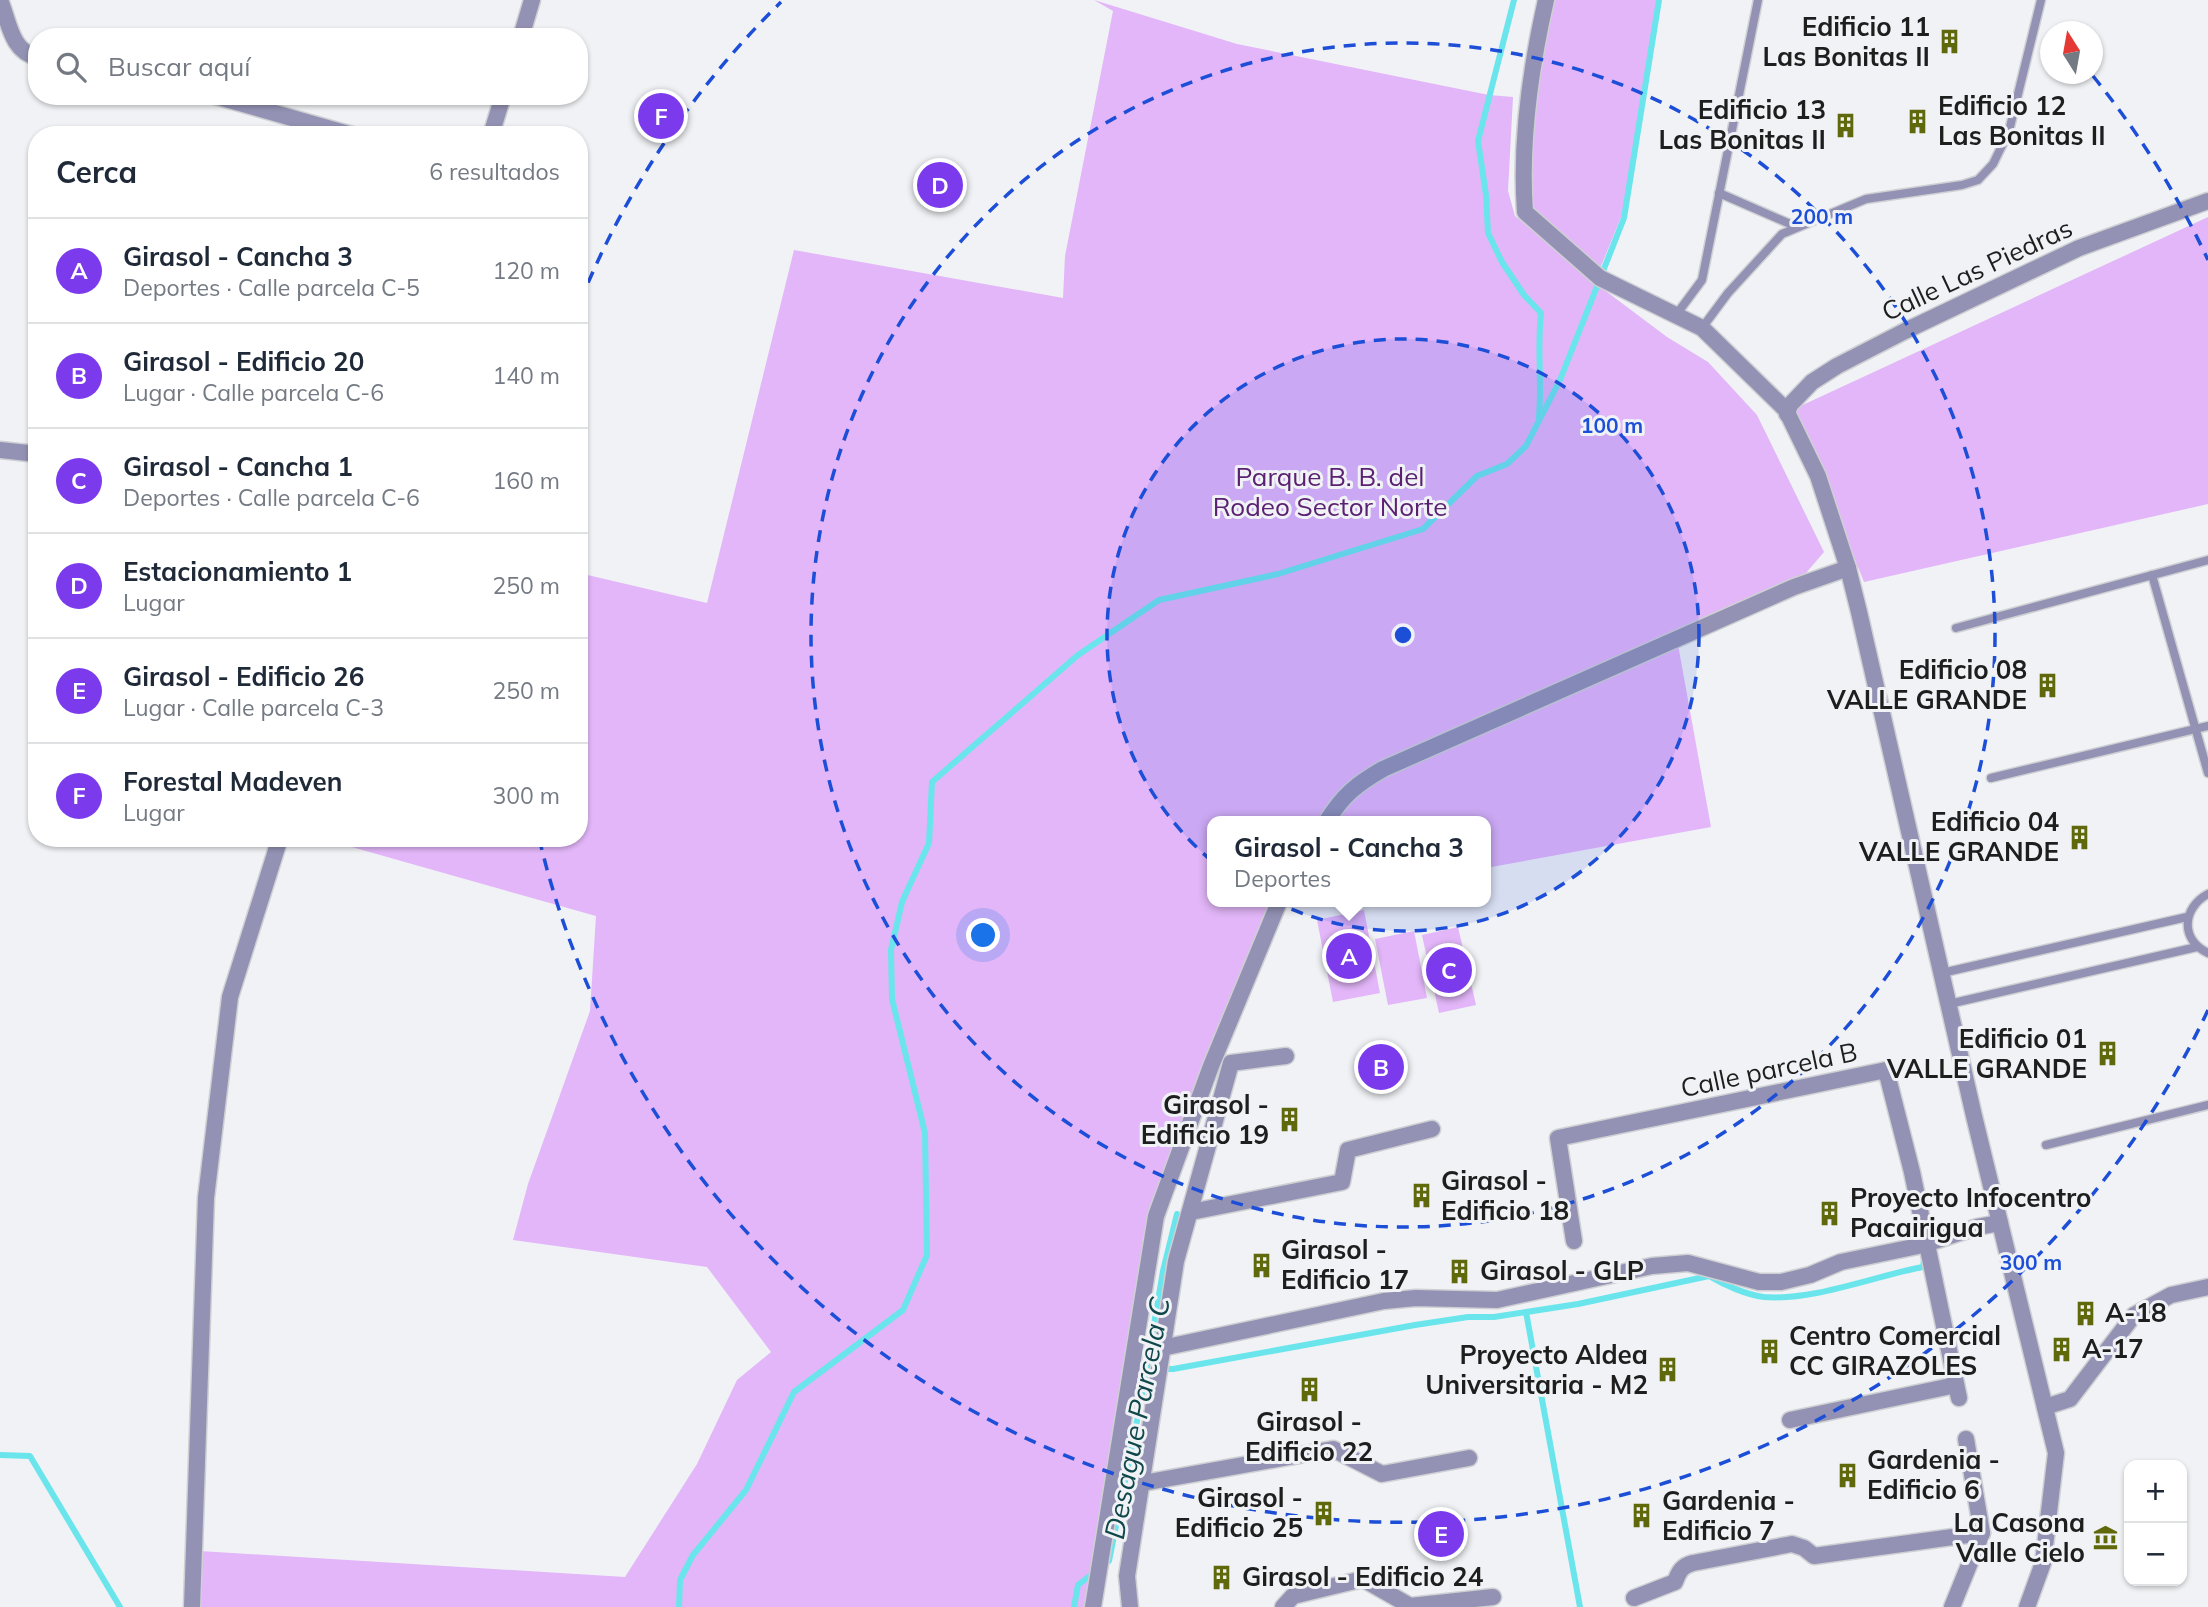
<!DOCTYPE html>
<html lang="es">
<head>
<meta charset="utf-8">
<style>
  :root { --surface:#fff; --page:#f2f2f3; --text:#1f2937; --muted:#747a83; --line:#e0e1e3; --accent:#7c3aed }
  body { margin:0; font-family:Mulish,sans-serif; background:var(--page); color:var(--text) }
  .controls { position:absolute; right:21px; bottom:21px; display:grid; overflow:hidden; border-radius:14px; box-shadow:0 2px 5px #0004 }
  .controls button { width:63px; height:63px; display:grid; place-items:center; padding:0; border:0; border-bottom:2px solid var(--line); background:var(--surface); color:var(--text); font:35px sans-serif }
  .compass { position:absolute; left:2040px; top:21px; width:63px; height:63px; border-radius:50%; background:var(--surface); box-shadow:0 2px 5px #0004; rotate:349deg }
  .you { position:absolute; left:984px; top:936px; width:24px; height:24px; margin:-18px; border:5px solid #fff; border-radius:50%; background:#1a73e8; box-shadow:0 0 0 10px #1a73e833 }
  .badge { display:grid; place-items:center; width:46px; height:46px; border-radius:50%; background:var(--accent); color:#fff; font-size:23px; font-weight:700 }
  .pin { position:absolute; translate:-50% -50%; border:4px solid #fff; box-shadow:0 2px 7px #0006 }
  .popup { position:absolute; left:1207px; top:816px; width:284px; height:91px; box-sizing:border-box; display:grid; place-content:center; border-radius:14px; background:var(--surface); filter:drop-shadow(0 2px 5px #0005); font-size:23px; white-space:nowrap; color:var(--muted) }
  .popup b { font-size:26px; color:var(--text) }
  .popup::after { content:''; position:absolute; left:50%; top:100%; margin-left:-14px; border:14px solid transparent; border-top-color:var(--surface) }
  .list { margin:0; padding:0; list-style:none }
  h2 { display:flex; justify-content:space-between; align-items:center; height:91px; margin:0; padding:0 28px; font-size:30px }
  h2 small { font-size:23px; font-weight:400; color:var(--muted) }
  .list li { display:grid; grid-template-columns:46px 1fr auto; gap:21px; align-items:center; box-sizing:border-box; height:105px; padding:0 28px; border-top:2px solid var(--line) }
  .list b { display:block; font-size:26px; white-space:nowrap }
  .list p { margin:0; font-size:23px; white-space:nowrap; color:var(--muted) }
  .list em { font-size:23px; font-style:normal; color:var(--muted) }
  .icon { flex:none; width:38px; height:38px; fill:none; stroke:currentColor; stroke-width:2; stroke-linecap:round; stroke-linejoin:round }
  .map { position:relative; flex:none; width:2208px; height:1607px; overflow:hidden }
  .search { position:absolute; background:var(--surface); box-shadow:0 2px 5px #0004; left:28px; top:28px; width:560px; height:77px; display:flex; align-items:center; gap:18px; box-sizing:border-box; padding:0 24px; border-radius:28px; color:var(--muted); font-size:26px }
  .panel { position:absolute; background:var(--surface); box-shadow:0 2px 5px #0004; left:28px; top:126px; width:560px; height:721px; border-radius:28px }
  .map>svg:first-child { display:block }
  .green { fill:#e2b6f8 }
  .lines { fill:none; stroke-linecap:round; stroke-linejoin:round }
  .stream { stroke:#6be5ec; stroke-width:6 }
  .lane-casing { stroke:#ced0d3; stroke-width:11 }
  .street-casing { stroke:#ced0d3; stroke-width:19 }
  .lane { stroke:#9392b4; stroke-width:8 }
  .street { stroke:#9392b4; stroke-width:16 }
  .ring { fill:none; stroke:#1d4ed8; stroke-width:3.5; stroke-dasharray:12 9 }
  .labels { text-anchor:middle; stroke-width:6; stroke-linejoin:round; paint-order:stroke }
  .poi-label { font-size:26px; font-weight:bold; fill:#1e1e1f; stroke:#f0f2f5; text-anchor:start }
  .street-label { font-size:26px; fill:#1e1e1f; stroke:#f0f2f5 }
  .park-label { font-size:26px; fill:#5a2071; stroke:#f0f2f5 }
  .water-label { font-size:28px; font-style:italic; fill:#0f474b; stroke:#f0f2f5 }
  .centre { fill:#1d4ed8; stroke:#f0f2f5; stroke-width:3.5 }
  .ring-label { font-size:21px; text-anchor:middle; font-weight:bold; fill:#1d4ed8; stroke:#f0f2f5; stroke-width:6; stroke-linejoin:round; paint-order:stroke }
</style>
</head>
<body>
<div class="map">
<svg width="2208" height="1607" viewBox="0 0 2208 1607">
  <rect width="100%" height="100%" fill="#f0f2f5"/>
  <!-- green -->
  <g class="green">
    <path d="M1094 0 1237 44 1489 95 1513 97 1508 191 1515 216 1591 280 1667 337 1708 362 1757 415 1824 552 1794 587 1677 639 1711 827 1486 868V821H1212V902H1300L1276 906 1224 1035 1161 1232 1094 1607H201L200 1551 625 1577 697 1464 737 1380 771 1352 707 1267 513 1240 528 1184 590 1011 596 916 320 838H579V573L707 603 794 250 1063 298 1065 256 1113 11Z"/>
    <path d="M1549 0H1657L1643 95 1622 215 1599 271 1528 210 1531 115Z"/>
    <path d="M2208 217V504L1864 582 1794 409Z"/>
    <path d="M1364 910 1380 993 1333 1002 1317 920Z"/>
    <path d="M1458 927 1476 1005 1439 1013 1422 935Z"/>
    <path d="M1414 931 1427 998 1388 1005 1375 939Z"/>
  </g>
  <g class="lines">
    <!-- stream -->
    <g class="stream">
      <path d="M1514 0 1478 141 1486 195 1488 233 1502 262 1524 295 1541 313C1537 347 1542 382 1539 417"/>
      <path d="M1526 1312 1580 1607"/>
      <path d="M1146 1369H1173L1415 1325 1468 1317H1494L1578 1304 1709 1276C1724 1285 1747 1295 1764 1297 1814 1301 1874 1276 1923 1267L1924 1260"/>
      <path d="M0 1455 30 1456 120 1607"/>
      <path d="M679 1607 680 1580 693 1555 746 1490 794 1392 903 1310 927 1255 925 1133 892 999 891 950 902 902 929 843 932 782 1078 655 1159 600 1278 574 1423 529 1477 476 1507 464 1526 446 1560 380 1624 218 1659 0"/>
      <path d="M1074 1607 1078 1585 1109 1561 1141 1401 1163 1271 1177 1214"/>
    </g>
    <defs>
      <g id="lane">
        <path d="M1719 193 1797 227"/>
        <path d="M1676 315 1702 280 1758 0"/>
        <path d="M1702 328 1728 293 1782 234 1866 199 1962 185 1978 180 1993 164 2009 131 2041 0"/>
        <path d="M2152 575 2208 773"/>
        <path d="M1956 628 2208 560"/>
        <path d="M1991 778 2208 726"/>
        <path d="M2208 894C2182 908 2180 940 2208 953"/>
        <path d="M1942 973 2187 917"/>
        <path d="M1949 1004 2197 947"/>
        <path d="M2046 1145 2208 1105"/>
      </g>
      <g id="street">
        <path d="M0 0C9 21 11 52 37 57"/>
        <path d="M1546 0C1531 66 1520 144 1525 212L1600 278 1702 328 1786 410 1818 476 1848 568 1859 612 1974 1116 2056 1453 2043 1563 2027 1607"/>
        <path d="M521 37 532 0"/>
        <path d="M215 96 352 135"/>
        <path d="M491 135 503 96"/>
        <path d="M1787 414 1790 405 1812 382 1837 366 1905 331 2079 248 2208 201"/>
        <path d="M0 450 37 454"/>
        <path d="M1327 821C1343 795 1357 784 1383 769L1794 587 1848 568"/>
        <path d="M1191 1212 1342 1182 1348 1150 1432 1129"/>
        <path d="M1574 1241 1558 1138 1886 1070 1912 1172 1959 1398"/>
        <path d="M1162 1348 1384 1301 1416 1298 1497 1300 1652 1266 1688 1263 1759 1282H1781L1810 1275 1841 1262 1923 1245 1977 1227 2000 1223"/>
        <path d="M2045 1407 2070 1399 2134 1315 2171 1295 2208 1287"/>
        <path d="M1790 1420 1956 1385"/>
        <path d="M1143 1483 1333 1449 1382 1474 1469 1458"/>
        <path d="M1634 1598 1675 1582C1679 1571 1682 1566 1693 1563L1792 1544 1804 1548 1814 1556 1982 1533"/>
        <path d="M192 1607 206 1198 230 997 280 838"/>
        <path d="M1093 1607 1156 1216 1211 1066 1279 902"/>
        <path d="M1130 1607 1127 1576 1176 1261 1231 1063 1286 1056"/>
        <path d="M1283 1607 1293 1596 1363 1579 1410 1606 1493 1597"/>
        <path d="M1952 1607 1982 1533 1966 1439"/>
      </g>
    </defs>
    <!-- lane casing -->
    <use href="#lane" class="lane-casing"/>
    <!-- street casing -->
    <use href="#street" class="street-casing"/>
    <!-- lane -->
    <use href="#lane" class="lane"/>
    <!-- street -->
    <use href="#street" class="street"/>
  </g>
  <!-- distance rings -->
  <circle cx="1403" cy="635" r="296" fill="#1d4ed8" fill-opacity=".12"/>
  <g class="ring">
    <circle cx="1403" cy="635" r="296"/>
    <circle cx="1403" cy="635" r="592"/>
    <path d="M2208 1010A888 888 0 0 1 540 842M580 302A888 888 0 0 1 781 2M2093 76A888 888 0 0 1 2208 260"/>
  </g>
  <!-- icons -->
  <defs>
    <symbol id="building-bare" viewBox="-9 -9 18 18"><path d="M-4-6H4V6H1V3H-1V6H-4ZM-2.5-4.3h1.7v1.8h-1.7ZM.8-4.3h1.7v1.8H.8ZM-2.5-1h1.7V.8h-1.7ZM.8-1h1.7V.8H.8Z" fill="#5f680a" stroke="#f0f2f5" stroke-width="2.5" paint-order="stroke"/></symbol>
    <symbol id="museum-bare" viewBox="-9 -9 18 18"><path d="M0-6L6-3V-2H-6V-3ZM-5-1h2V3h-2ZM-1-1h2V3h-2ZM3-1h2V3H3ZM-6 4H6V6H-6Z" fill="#5f680a" stroke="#f0f2f5" stroke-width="2.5" paint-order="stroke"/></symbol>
  </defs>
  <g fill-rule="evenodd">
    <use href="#building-bare" x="1932" y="24" width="35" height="35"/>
    <use href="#building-bare" x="1900" y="104" width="35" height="35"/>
    <use href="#building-bare" x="1828" y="108" width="35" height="35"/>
    <use href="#building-bare" x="2030" y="668" width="35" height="35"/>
    <use href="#building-bare" x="2062" y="820" width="35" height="35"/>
    <use href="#building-bare" x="2090" y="1036" width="35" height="35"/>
    <use href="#building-bare" x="1272" y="1102" width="35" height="35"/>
    <use href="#building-bare" x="1404" y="1178" width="35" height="35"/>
    <use href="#building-bare" x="1812" y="1196" width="35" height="35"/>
    <use href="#building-bare" x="1244" y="1248" width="35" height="35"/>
    <use href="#building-bare" x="1442" y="1254" width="35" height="35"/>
    <use href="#building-bare" x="2068" y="1296" width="35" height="35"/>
    <use href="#building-bare" x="2044" y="1332" width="35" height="35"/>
    <use href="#building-bare" x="1752" y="1334" width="35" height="35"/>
    <use href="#building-bare" x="1650" y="1352" width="35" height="35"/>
    <use href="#building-bare" x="1292" y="1372" width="35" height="35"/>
    <use href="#building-bare" x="1830" y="1458" width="35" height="35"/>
    <use href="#building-bare" x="1306" y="1496" width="35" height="35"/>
    <use href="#building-bare" x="1624" y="1498" width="35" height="35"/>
    <use href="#museum-bare" x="2088" y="1520" width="35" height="35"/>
    <use href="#building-bare" x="1204" y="1560" width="35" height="35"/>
  </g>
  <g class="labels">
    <!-- poi labels -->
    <g class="poi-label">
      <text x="1930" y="36" text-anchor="end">Edificio 11<tspan x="1930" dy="30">Las Bonitas II</tspan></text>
      <text x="1938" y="115">Edificio 12<tspan x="1938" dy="30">Las Bonitas II</tspan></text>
      <text x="1826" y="119" text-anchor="end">Edificio 13<tspan x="1826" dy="30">Las Bonitas II</tspan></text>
      <text x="2027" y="679" text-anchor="end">Edificio 08<tspan x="2027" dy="30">VALLE GRANDE</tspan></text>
      <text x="2059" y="831" text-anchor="end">Edificio 04<tspan x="2059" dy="30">VALLE GRANDE</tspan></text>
      <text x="2087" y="1048" text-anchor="end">Edificio 01<tspan x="2087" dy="30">VALLE GRANDE</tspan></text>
      <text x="1269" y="1114" text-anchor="end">Girasol -<tspan x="1269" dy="30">Edificio 19</tspan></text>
      <text x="1441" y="1190">Girasol -<tspan x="1441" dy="30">Edificio 18</tspan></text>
      <text x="1850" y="1207">Proyecto Infocentro<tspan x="1850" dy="30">Pacairigua</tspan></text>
      <text x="1281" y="1259">Girasol -<tspan x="1281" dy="30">Edificio 17</tspan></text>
      <text x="1480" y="1280">Girasol - GLP</text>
      <text x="2105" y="1322">A-18</text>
      <text x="1789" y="1345">Centro Comercial<tspan x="1789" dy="30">CC GIRAZOLES</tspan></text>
      <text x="2082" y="1358">A-17</text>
      <text x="1648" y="1364" text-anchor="end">Proyecto Aldea<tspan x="1648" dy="30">Universitaria - M2</tspan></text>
      <text x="1309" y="1431" text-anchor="middle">Girasol -<tspan x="1309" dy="30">Edificio 22</tspan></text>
      <text x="1867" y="1469">Gardenia -<tspan x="1867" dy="30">Edificio 6</tspan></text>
      <text x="1303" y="1507" text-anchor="end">Girasol -<tspan x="1303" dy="30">Edificio 25</tspan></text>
      <text x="1662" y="1510">Gardenia -<tspan x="1662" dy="30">Edificio 7</tspan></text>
      <text x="2085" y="1532" text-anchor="end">La Casona<tspan x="2085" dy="30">Valle Cielo</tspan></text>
      <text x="1242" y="1586">Girasol - Edificio 24</text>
    </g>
    <!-- street labels -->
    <g class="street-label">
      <text transform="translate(1977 270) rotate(-25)" y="9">Calle Las Piedras</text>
      <text transform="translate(1769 1070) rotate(-12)" y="9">Calle parcela B</text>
    </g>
    <!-- park labels -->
    <g class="park-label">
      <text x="1330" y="486">Parque B. B. del<tspan x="1330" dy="30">Rodeo Sector Norte</tspan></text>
    </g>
    <!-- water labels -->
    <g class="water-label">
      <text transform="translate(1137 1418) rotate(-79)" y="10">Desague Parcela C</text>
    </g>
  </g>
  <circle cx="1403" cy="635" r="10" class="centre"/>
  <g class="ring-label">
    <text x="1822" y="224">200 m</text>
    <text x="1612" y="433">100 m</text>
    <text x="2031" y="1270">300 m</text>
  </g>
</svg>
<div class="controls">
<button>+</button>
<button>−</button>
</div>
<svg class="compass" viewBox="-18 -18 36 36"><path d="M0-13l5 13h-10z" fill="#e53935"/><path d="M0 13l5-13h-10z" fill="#747a83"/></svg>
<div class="you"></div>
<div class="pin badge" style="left:1349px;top:956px">A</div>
<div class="popup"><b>Girasol - Cancha 3</b>Deportes</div>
<div class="pin badge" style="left:1381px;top:1067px">B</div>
<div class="pin badge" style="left:1449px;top:970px">C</div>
<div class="pin badge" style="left:940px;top:185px">D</div>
<div class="pin badge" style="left:1441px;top:1534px">E</div>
<div class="pin badge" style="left:661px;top:116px">F</div>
<div class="search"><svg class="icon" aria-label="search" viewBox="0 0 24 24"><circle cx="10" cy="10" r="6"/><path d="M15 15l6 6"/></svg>Buscar aquí</div>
<section class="panel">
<h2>Cerca<small>6 resultados</small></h2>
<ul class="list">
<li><span class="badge">A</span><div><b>Girasol - Cancha 3</b><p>Deportes · Calle parcela C-5</p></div><em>120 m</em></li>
<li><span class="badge">B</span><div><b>Girasol - Edificio 20</b><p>Lugar · Calle parcela C-6</p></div><em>140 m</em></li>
<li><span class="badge">C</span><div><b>Girasol - Cancha 1</b><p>Deportes · Calle parcela C-6</p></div><em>160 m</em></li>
<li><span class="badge">D</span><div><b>Estacionamiento 1</b><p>Lugar</p></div><em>250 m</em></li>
<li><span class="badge">E</span><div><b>Girasol - Edificio 26</b><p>Lugar · Calle parcela C-3</p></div><em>250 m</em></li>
<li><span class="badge">F</span><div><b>Forestal Madeven</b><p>Lugar</p></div><em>300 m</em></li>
</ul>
</section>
</div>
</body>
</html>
